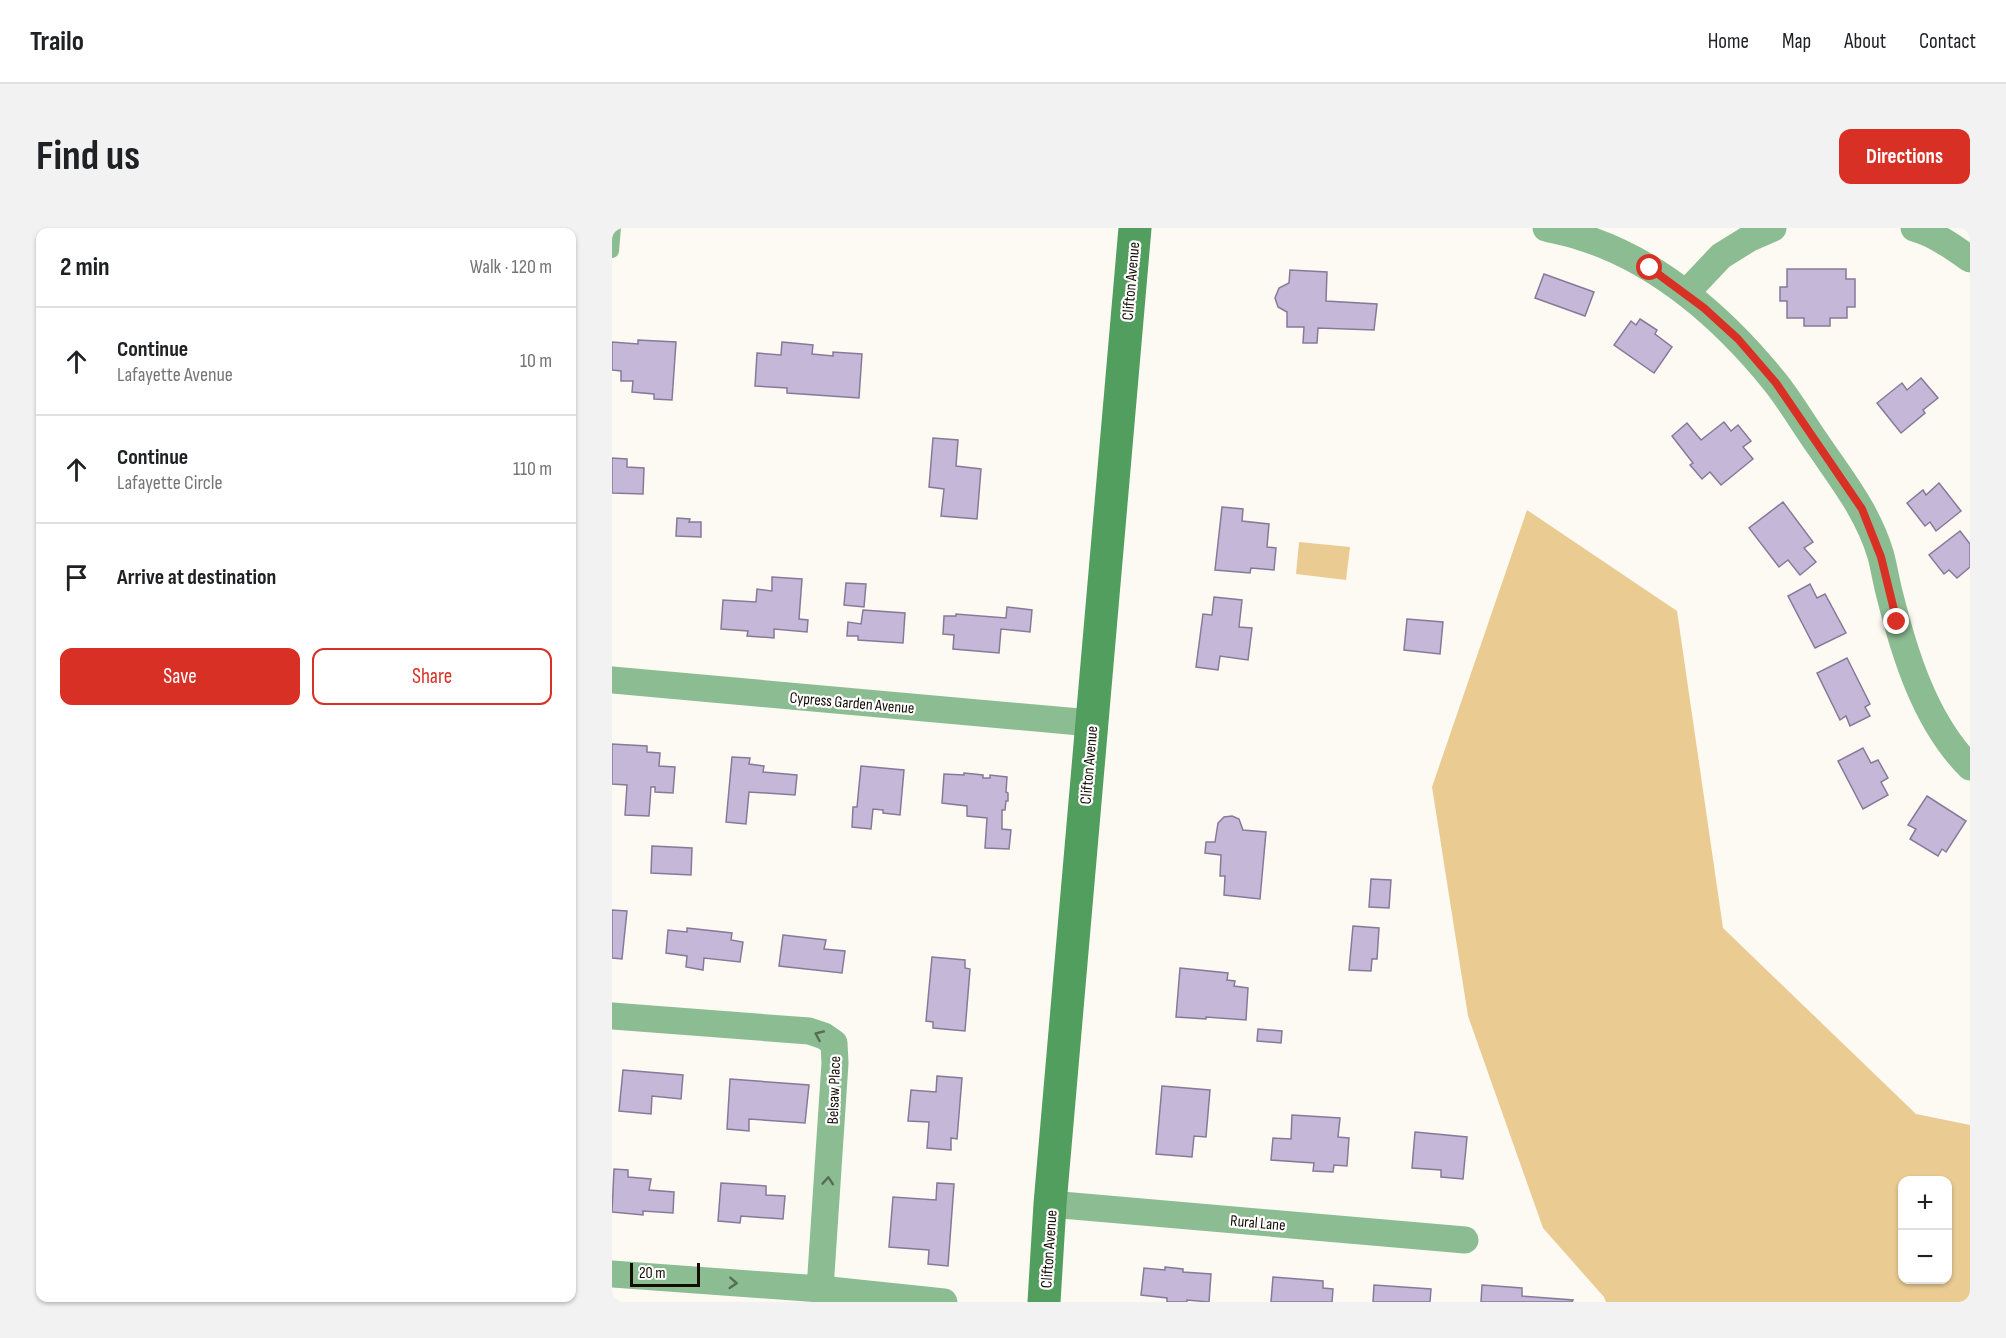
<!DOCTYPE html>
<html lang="en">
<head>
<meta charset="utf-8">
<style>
  :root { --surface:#fff; --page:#f2f2f2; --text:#202124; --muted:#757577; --line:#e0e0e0; --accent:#d93025 }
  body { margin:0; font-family:"Sofia Sans Condensed",sans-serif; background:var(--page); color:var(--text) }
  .controls { position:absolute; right:18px; bottom:18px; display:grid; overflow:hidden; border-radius:12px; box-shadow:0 2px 4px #0004 }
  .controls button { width:54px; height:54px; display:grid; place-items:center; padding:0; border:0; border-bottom:2px solid var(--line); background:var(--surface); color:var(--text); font:30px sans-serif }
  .scale { position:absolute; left:18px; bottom:15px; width:70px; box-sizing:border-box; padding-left:6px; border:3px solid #140d04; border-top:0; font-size:16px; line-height:21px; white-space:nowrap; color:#140d04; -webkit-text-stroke:4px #fff; paint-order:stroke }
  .stop { position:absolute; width:18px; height:18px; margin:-14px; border:4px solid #d93025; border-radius:50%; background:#fff }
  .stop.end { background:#d93025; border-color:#fff; box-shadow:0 2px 6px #0008 }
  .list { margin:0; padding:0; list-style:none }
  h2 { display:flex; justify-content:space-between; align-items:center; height:78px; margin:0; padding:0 24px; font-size:26px }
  h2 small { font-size:20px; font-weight:400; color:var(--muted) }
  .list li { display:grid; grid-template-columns:39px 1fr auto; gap:18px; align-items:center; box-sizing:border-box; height:108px; padding:0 24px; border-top:2px solid var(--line) }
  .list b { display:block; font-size:22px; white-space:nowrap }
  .list p { margin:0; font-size:20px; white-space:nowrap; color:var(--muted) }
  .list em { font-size:20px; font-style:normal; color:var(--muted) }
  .actions { display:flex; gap:12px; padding:18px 24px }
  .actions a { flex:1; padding:14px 0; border:2px solid var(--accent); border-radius:12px; text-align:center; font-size:21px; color:var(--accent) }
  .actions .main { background:var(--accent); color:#fff }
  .icon { flex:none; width:33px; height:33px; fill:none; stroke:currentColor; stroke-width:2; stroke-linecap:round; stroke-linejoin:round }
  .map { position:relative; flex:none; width:1358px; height:1074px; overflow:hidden; border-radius:12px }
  header { display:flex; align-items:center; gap:36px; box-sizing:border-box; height:84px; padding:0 30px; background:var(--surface); border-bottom:2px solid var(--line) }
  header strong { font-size:28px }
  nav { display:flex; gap:33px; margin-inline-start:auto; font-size:21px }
  .intro { display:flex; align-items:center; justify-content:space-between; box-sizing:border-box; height:144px; padding:0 36px }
  h1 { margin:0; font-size:42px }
  .button { padding:15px 27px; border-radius:12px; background:var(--accent); color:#fff; font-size:21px; font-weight:700 }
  main { display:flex; gap:36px; padding:0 36px }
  aside { flex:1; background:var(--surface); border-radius:12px; box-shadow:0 2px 4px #0004 }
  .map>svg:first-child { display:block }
  .green { fill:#eacb92; fill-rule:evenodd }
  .building { fill:#c4b7d8; stroke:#877a99; stroke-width:1.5 }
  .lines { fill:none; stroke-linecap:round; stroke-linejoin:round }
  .lane { stroke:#8cbd92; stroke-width:14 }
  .street { stroke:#8cbd92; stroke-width:27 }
  .secondary { stroke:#519e5e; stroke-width:33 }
  .oneway { stroke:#566e52 }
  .route { stroke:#d93025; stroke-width:8 }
  .labels { text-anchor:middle; stroke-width:4.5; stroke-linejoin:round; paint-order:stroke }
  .street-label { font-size:16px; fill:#140d04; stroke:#fff }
</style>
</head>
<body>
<header>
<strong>Trailo</strong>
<nav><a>Home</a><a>Map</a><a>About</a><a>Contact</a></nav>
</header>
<div class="intro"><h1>Find us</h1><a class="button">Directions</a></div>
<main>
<aside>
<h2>2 min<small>Walk · 120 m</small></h2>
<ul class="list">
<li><svg class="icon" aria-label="ahead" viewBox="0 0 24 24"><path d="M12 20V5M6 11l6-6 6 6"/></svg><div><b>Continue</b><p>Lafayette Avenue</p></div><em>10 m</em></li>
<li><svg class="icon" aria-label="ahead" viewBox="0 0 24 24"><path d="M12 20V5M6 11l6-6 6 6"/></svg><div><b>Continue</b><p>Lafayette Circle</p></div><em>110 m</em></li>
<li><svg class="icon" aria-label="arrive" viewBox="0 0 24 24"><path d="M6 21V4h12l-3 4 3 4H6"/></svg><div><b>Arrive at destination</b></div></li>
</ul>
<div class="actions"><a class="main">Save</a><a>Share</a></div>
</aside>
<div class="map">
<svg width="1358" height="1074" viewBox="0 0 1358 1074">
  <rect width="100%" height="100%" fill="#fdfaf3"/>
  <!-- green -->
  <g class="green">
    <path d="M915 282 1065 383 1111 700 1304 886 1358 897V1074H994L992 1069 931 1000 856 788 820 559ZM1336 952V1052H1290V952Z"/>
    <path d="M687 314 738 319 734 352 684 346Z"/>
  </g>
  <!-- building -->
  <g class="building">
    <path d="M1175 41H1234V51H1243V79H1235V90H1218V98H1192V90H1175V73H1168V59H1175Z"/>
    <path d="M678 42 715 44 714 73 765 76 762 102 706 100 705 115H691L692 99H675V84L666 79 663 70 667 60 677 55Z"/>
    <path d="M932 46 982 64 973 88 923 70Z"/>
    <path d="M1028 91 1045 102 1043 106 1060 119 1042 145 1002 117 1019 93 1024 97Z"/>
    <path d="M26 112 64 114 60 172 42 171V166L20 164 21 153H9V143L0 142V114L26 116Z"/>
    <path d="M170 114 201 117 200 126 221 128V124L250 126 247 170 175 165V160L143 158 145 125 169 127Z"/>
    <path d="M1309 150 1326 170 1311 182 1313 185 1289 205 1265 175 1290 155 1295 162Z"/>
    <path d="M1112 194 1119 203 1126 197 1139 213 1131 219 1141 231 1109 257 1098 244 1090 251 1078 237 1081 235 1060 208 1075 195 1089 212Z"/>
    <path d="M321 210 346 212 344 238 369 241 365 291 329 288 332 261 317 259Z"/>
    <path d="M0 230 15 231V239L32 240 31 266 0 265Z"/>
    <path d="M1327 255 1349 283 1324 303 1318 294 1313 298 1295 275 1311 262 1314 267Z"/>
    <path d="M1171 274 1201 314 1192 320 1204 334 1188 347 1176 332 1167 339 1137 300Z"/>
    <path d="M610 279 631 281 630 293 657 296 655 319 664 320 662 342 639 340 638 345 603 342Z"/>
    <path d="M65 290 78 291 77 294H89V309L64 308Z"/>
    <path d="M1348 303 1358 316V339L1345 350 1337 342 1332 346 1317 327Z"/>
    <path d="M160 349 190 351 187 391 196 392 195 404 162 401V410L135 408 136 403 109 401 111 372 144 374 145 361 160 363Z"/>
    <path d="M234 355 254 356 252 379 232 377Z"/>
    <path d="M1198 356 1205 370 1213 366 1234 405 1203 420 1176 368Z"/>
    <path d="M602 369 630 372 627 399 640 400 636 432 608 428 606 442 584 439 591 386 600 387Z"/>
    <path d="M395 379 420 382 418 404 389 401 387 425 341 421 342 407 331 406 332 388H344V386L394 390Z"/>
    <path d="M251 382 293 385 291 415 246 412V408H235L236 394 249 396Z"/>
    <path d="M795 391 831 394 828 426 792 422Z"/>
    <path d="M1235 430 1258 476 1253 479 1258 488 1238 498 1234 488 1228 492 1205 445Z"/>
    <path d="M0 516 35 518V524L48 525 47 538 63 539 61 565 43 564V559H39L37 588 13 587 15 557 0 556Z"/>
    <path d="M1251 520 1259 535 1266 532 1276 550 1269 554 1276 567 1251 581 1226 533Z"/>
    <path d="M120 529 138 530 137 536 152 538 151 544 185 547 183 567 137 564 134 596 114 594Z"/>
    <path d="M249 538 292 542 288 587 271 585V582L261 581 259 601 240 599 241 579H245Z"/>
    <path d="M352 545 371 547V550H378V547L395 549 394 564 396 565V573H394L393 582H390V601L399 602 397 621 373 620 375 590 355 588V578L330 575 332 546 352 547Z"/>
    <path d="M1315 568 1354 593 1334 624 1330 621 1326 628 1298 611 1304 601 1296 597Z"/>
    <path d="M620 588 627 591 631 602 654 604 648 671 612 667 613 648H608L609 627 593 625 594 614H603L606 595 612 589Z"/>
    <path d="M40 618 80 620 79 647 39 645Z"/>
    <path d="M759 651 779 652 777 680 757 679Z"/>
    <path d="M0 682 15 683 10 731 0 730Z"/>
    <path d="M741 698 767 700 765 731H760L759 743 737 742Z"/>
    <path d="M75 700 120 705 119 712 131 714 128 734 92 730 91 742 74 739 75 728 54 725 56 702 75 704Z"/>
    <path d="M171 707 214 712 212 721 233 723 230 745 167 738Z"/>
    <path d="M320 729 353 732V740L358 741 353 803 321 800V794L314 793Z"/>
    <path d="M568 740 616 745 615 752 623 753 622 758 636 760 634 792 594 789V791L564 789Z"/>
    <path d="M646 801 670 803 669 815 645 813Z"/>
    <path d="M11 842 71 847 69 871 40 868 39 886 7 883Z"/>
    <path d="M325 848 350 850 345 911 339 910V922L315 920 317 894 296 893 299 862 324 864Z"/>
    <path d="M118 851 197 857 193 895 137 891V903L115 901Z"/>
    <path d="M550 858 598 862 594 909 582 908 580 929 544 926Z"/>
    <path d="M680 887 728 890 726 909 737 910 735 938 722 937 721 944 701 943 702 935 659 932 661 910 679 911Z"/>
    <path d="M803 904 855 909 851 951 829 949V942L800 940Z"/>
    <path d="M2 941 16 942V949L39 951 37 962 62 964 61 985 31 983V987L0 984Z"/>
    <path d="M109 955 154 958V967L173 968 171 991 129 988 128 995 106 993Z"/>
    <path d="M325 955 342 956 336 1038 316 1036 317 1022 277 1019 281 969 324 972Z"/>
    <path d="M553 1039 571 1041V1044L599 1046 597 1074 575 1072V1074H555V1070L529 1067 532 1040 553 1042Z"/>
    <path d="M661 1049 711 1053V1060L721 1061 720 1074H659Z"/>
    <path d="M762 1057 819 1061 818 1074H761Z"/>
    <path d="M870 1057 910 1060V1068L961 1072 960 1074H869Z"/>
  </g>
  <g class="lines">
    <!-- lane -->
    <path class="lane" d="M0 23 2 0"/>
    <!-- street -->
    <g class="street">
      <path d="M934 0C945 3 958 5 969 9 1047 33 1113 92 1163 154 1179 174 1192 197 1207 218 1231 253 1257 286 1269 328 1272 340 1274 352 1277 364 1292 425 1313 494 1358 539"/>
      <path d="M1302 0C1323 6 1341 19 1358 31"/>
      <path d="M1074 65 1109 28 1138 10 1161 0"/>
      <path d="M0 452 479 495"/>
      <path d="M0 788 197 803 212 808 222 815 223 835 208 1061 0 1046"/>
      <path d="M438 976 853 1012"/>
      <path d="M208 1061 332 1074"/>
    </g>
    <!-- secondary -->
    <path class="secondary" d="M432 1074 438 976 523 0"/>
  </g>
  <!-- one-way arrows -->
  <defs><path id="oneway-chevron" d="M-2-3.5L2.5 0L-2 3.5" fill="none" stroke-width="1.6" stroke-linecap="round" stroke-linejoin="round" transform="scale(1.5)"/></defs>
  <g class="oneway">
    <use href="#oneway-chevron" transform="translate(207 807) rotate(-156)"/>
    <use href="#oneway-chevron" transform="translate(216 953) rotate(-86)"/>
    <use href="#oneway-chevron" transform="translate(121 1055) rotate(4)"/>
  </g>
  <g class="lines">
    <!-- route -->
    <path class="route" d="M1038 40 1092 80 1126 111 1164 155 1250 281 1269 329 1285 394"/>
  </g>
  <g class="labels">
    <!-- street labels -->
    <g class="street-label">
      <text transform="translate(518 53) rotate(-85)" y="6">Clifton Avenue</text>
      <text transform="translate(240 474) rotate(5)" y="6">Cypress Garden Avenue</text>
      <text transform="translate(476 537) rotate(-85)" y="6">Clifton Avenue</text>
      <text transform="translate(221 862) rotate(-88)" y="6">Belsaw Place</text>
      <text transform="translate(646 994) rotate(5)" y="6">Rural Lane</text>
      <text transform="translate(436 1021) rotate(-86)" y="6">Clifton Avenue</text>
    </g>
  </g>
</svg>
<div class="controls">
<button>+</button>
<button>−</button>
</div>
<div class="scale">20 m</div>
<div class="stop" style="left:1038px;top:40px"></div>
<div class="stop end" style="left:1285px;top:394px"></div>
</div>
</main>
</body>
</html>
